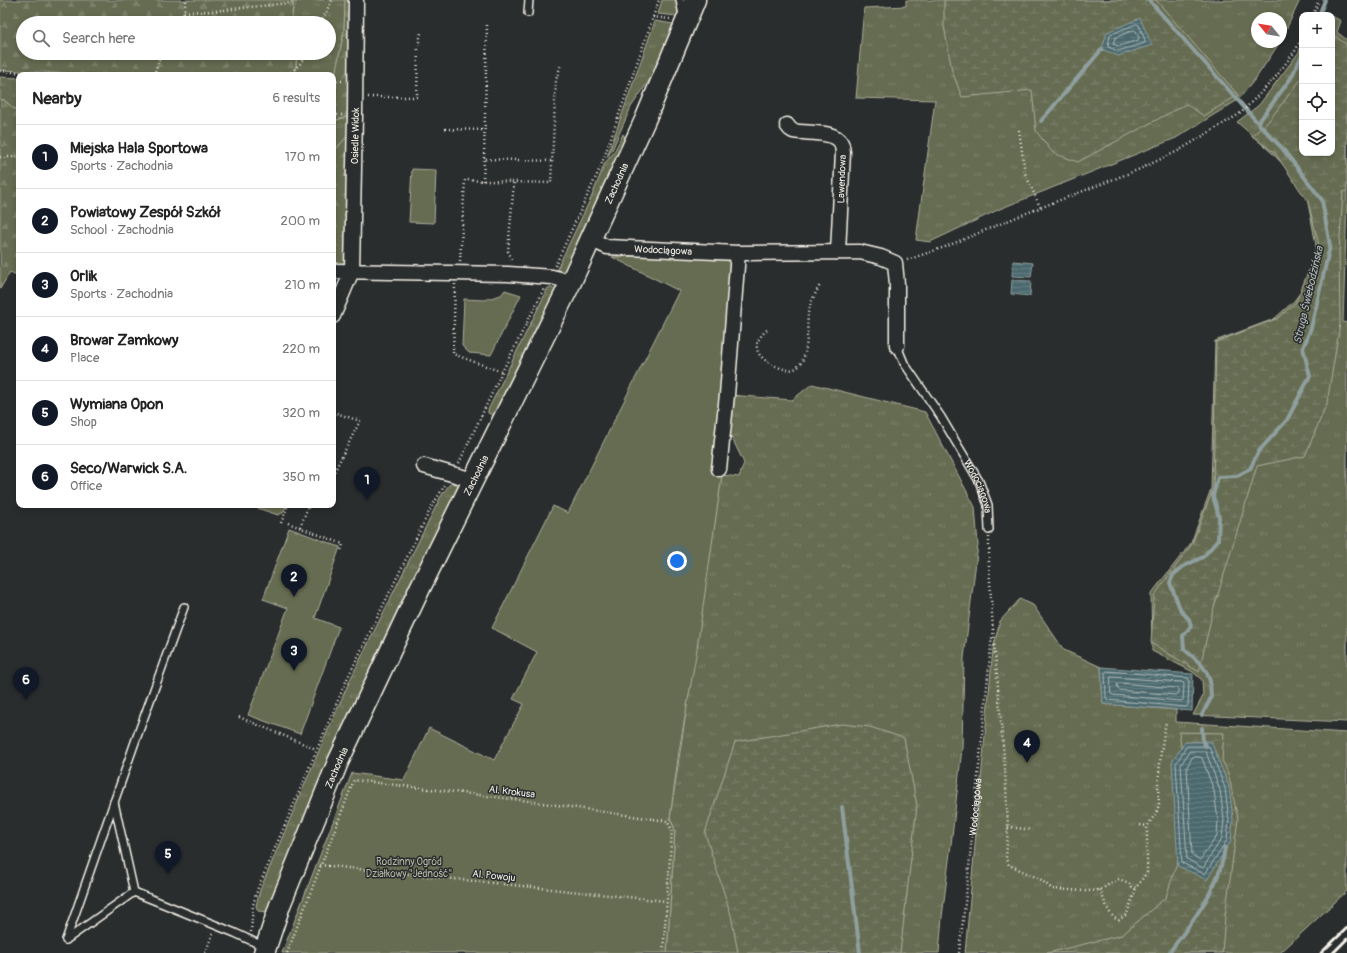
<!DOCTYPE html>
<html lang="en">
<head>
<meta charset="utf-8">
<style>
  :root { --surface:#fff; --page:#f2f2f2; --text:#222; --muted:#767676; --line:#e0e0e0; --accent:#111827 }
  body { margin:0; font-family:Pangolin,sans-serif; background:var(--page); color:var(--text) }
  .controls { position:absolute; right:12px; top:12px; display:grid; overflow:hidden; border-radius:8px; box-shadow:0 2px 6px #0003 }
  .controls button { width:36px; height:36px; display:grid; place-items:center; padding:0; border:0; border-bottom:1px solid var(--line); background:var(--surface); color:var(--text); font:20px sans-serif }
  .compass { position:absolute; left:1251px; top:12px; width:36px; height:36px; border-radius:50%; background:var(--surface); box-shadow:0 2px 6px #0003; rotate:300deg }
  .you { position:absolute; left:677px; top:561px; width:14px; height:14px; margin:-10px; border:3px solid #fff; border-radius:50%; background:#1a73e8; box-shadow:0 0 0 6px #1a73e833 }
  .badge { display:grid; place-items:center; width:26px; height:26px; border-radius:50%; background:var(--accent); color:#fff; font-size:13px; font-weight:700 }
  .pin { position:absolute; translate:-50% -33px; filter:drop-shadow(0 1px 2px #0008) }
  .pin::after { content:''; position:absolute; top:21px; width:14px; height:12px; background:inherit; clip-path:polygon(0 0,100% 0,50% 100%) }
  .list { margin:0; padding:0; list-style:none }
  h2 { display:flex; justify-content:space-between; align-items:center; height:52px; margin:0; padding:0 16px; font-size:17px }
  h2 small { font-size:13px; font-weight:400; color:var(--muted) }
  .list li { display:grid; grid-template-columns:26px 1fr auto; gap:12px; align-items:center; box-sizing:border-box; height:64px; padding:0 16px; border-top:1px solid var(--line) }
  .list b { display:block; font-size:15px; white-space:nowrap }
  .list p { margin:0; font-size:13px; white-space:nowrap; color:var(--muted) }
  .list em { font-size:13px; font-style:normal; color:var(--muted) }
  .icon { flex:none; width:22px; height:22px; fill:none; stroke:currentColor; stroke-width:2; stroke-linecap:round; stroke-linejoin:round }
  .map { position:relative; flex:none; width:1347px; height:953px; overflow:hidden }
  .search { position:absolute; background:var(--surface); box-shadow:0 2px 6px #0003; left:16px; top:16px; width:320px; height:44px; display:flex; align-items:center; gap:10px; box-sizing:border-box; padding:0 14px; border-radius:22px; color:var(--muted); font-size:15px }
  .panel { position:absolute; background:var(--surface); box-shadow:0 2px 6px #0003; left:16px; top:72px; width:320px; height:436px; border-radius:8px }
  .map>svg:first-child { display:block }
  .grass { fill:url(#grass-tufts); stroke:#adae9c }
  .forest { fill:url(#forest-firs); stroke:#adae9c }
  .wetland { fill:url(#wetland-marsh); stroke:#adae9c }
  .green { fill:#666c51; stroke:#adae9c }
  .water { fill:url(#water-rules); stroke:#8f9f9f }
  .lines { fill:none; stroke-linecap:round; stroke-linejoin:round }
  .shore { stroke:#b0bbb7; stroke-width:1 }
  .stream { stroke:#8f9f9f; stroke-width:4 }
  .lane-casing { stroke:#f4f1e8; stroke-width:10 }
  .street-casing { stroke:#f4f1e8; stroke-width:17 }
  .secondary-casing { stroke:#f4f1e8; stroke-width:23 }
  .path { stroke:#f4f1e8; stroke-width:2.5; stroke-dasharray:1 3; stroke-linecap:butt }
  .lane { stroke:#2a2d2e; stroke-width:7 }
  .street { stroke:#2a2d2e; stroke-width:14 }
  .secondary { stroke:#2a2d2e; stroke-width:20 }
  .rail { stroke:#f4f1e8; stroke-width:3 }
  .labels { text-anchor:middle; stroke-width:3; stroke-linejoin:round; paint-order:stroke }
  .street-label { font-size:10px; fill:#f4f1e8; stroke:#2a2d2e }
  .park-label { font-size:10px; fill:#b4b5a4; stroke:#2a2d2e }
  .water-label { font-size:11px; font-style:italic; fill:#b0bbb7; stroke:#2a2d2e }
</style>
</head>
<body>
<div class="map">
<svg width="1347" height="953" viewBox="0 0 1347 953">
  <defs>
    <pattern id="grass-tufts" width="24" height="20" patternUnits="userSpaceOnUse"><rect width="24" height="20" fill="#666c51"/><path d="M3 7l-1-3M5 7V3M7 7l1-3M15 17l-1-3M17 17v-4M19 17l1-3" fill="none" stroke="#7c816a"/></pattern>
    <pattern id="forest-firs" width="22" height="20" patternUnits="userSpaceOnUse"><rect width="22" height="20" fill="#666c51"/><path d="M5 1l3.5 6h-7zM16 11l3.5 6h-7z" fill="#7c816a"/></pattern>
    <pattern id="wetland-marsh" width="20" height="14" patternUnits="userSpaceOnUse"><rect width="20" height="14" fill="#666c51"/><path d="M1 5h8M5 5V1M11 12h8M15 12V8" fill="none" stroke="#7c816a"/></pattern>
    <pattern id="water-rules" width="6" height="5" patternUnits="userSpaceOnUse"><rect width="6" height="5" fill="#4b696e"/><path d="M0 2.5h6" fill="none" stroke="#667f83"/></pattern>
  </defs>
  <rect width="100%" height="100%" fill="#2a2d2e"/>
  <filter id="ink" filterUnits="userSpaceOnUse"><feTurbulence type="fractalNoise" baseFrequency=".025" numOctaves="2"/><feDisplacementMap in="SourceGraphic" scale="8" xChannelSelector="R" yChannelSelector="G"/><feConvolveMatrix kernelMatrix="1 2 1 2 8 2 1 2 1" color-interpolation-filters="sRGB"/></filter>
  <g filter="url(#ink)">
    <!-- grass -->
    <g class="grass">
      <path d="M294 0H345L344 31 335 76 295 74 297 53H329V23H291Z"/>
      <path d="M662 0H680V7L677 16 658 14Z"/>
      <path d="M906 0H1300L1281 40V18H1257V42H1280L1256 78 1238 100 1176 138 1002 208 930 242 916 240 935 100 856 98 864 8 906 6Z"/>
      <path d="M1332 16 1341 21 1337 32 1347 40V202L1343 322 1347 323V722L1193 715 1203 696 1202 680 1193 672 1152 651 1151 594 1191 543 1211 489 1215 341 1274 319 1294 301 1310 280 1316 245 1308 203 1303 185 1272 153 1237 122 1259 105 1299 52 1302 43V153H1332Z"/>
      <path d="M655 21 673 24 663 52 649 81 631 107 612 150 607 157Z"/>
      <path d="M0 77 19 78V109H14L4 100H0Z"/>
      <path d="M350 116V133L333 153V121Z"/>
      <path d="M623 134 625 138 567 269 562 272 556 271 591 198 605 163 614 152Z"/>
      <path d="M548 288C553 287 555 289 557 294L496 417 488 413V410Z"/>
      <path d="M812 384 925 412 975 507 978 545 964 658 962 748 953 828 942 917 939 953H667L675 830 670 818 722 475 739 477 744 463 729 432 730 395 792 400Z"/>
      <path d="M455 483 458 487 459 493 269 912 258 911 256 906 260 890 321 746 350 680 440 498 449 485Z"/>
      <path d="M1020 599 1033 605 1064 650 1101 667 1103 704 1176 710V722L1347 733V891L1280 953H965L993 649 1000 621Z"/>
    </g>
    <!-- forest -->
    <g class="forest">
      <path d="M0 0H294L291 23H23V53H297L295 74 294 75H98L0 70Z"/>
      <path d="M345 0H351L350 116 333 121V76L335 75 344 31Z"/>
      <path d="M0 100H4L14 109H19V276L10 272 0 289Z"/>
      <path d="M350 133 348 265 333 264V153Z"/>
    </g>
    <!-- wetland -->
    <g class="wetland">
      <path d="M944 0H1156L1238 95 1204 116 1186 104 1078 162 1053 153 1036 131 1032 90 962 97 952 71 944 26Z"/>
      <path d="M1332 34 1347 45V191L1343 192 1339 252 1340 324 1327 403 1305 456 1257 466 1212 614 1199 672 1151 643 1154 596 1192 544 1213 489 1216 342 1278 318 1296 302 1319 245 1308 202 1275 153 1252 136 1267 123 1302 78V153H1332Z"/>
      <path d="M841 724 870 727 904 738 917 806 900 953H738L731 915 705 833 735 742Z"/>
      <path d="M1179 732 1224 733 1222 760 1228 773 1238 819 1225 917 1222 953H1047L1122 935 1166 897 1191 820Z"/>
    </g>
    <!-- green -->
    <g class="green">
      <path d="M412 169 436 170 434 223 409 222Z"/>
      <path d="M722 253 732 260 722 475 696 655 679 751 670 818 675 830 667 953H282L352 773 404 780 429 728 494 760 524 704 513 699 537 652 492 628 553 506 568 513 679 291 612 257Z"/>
      <path d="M505 290 521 295 491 355 469 353 462 346 464 299 484 300 501 295Z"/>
      <path d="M248 505H286L284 512 278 515Z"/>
      <path d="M289 528 340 547 315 618 339 627 300 734 248 715 288 608 263 599Z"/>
    </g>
    <!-- water -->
    <g class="water">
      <path d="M1140 18 1152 45 1118 56 1102 49 1107 32Z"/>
      <path d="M1013 261 1033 263 1031 277 1012 276Z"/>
      <path d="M1012 280 1031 281 1030 296 1011 294Z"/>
      <path d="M1101 667 1193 674 1192 711 1103 704Z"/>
      <path d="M1211 741 1229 787 1233 819 1231 841 1207 880 1178 866 1172 762 1185 742Z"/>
    </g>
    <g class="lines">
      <!-- shore -->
      <g class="shore">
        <path d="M1137 24 1139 25 1145 40V43L1118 51 1108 47 1110 35Z"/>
        <path d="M1134 30 1136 31 1139 38 1138 40 1119 46 1113 44 1115 38Z"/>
        <path d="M1107 671 1188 678 1189 680 1188 705 1186 707 1108 700 1106 698 1105 673Z"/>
        <path d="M1111 677 1182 682 1184 684 1183 700 1181 701 1113 695 1111 694Z"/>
        <path d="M1119 683 1176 688 1178 689V693L1175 695 1119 690 1117 685Z"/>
        <path d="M1187 746H1209L1225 788 1229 820 1227 840 1205 874 1182 863 1176 764Z"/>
        <path d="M1190 751H1204L1206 752 1220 790 1224 820 1222 838 1203 868 1187 859 1181 765Z"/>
        <path d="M1193 757H1200L1202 758 1214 791 1218 820 1217 836 1200 860 1192 855 1187 767Z"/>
      </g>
      <!-- stream -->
      <g class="stream">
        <path d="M1149 0 1258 123 1282 148 1322 200 1330 246 1311 328 1303 348 1310 376 1287 420 1258 452 1250 469 1237 476 1218 477 1213 496 1219 517 1218 540 1203 557 1184 566 1173 575 1170 583 1181 611 1189 619 1191 626 1183 636 1184 649 1201 664 1207 673 1210 681 1211 698 1202 715"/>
        <path d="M1319 15 1325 0"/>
        <path d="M1041 121 1102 49"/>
        <path d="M1258 123 1291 78 1302 55"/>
        <path d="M1202 728 1203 742 1206 746"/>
        <path d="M842 807 860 953"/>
        <path d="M1169 953C1192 921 1221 887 1225 847"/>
      </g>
      <defs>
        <g id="lane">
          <path d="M680 0 683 15"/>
          <path d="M528 13 529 0"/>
          <path id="s2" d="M897 346 904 363 941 417 979 481 988 505 989 530"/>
          <path d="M134 892 235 933 265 947"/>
          <path d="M66 940 135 742 184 607"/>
          <path d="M66 940 134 892 114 802"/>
        </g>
        <g id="street">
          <path d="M787 125 790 129 793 131C806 134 835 130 841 143 843 146 842 149 843 152L838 252"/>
          <path id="s3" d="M590 239 607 247 738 253 860 252 881 257 895 263 897 284V346"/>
          <path d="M333 271 508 274 552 277 571 282"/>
          <path id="s4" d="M333 316 352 271 355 115 356 0"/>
          <path d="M424 466 473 480"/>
          <path d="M719 469 727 395 738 253"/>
        </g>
        <g id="secondary">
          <path id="s5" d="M264 953 280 905 338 762 421 586 571 282 645 120 695 0"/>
        </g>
      </defs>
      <!-- lane casing -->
      <use href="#lane" class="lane-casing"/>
      <!-- street casing -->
      <use href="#street" class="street-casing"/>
      <!-- secondary casing -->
      <use href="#secondary" class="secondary-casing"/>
      <!-- path -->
      <g class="path">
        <path d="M184 12 214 11 288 3 304 0"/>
        <path d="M1313 15 1319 0"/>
        <path d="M653 17 670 19"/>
        <path d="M176 23 184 12 186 0"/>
        <path d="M321 23 332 0"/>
        <path d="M487 25 484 159 552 161"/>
        <path d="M0 71 50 75"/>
        <path d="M154 75 161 53"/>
        <path d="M288 75 301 63 306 53"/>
        <path d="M333 81H342"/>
        <path d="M368 97H417L418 46 421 33"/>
        <path d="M333 115H343"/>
        <path d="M445 129 485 130"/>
        <path d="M1019 130 1025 173 1040 207"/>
        <path d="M0 157H19"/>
        <path d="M483 181 484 159"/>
        <path d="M512 259 508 251 514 182 551 183 556 80 561 64"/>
        <path d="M907 260 945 247 1024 214 1140 169 1178 151 1241 113 1275 78 1295 51 1302 38"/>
        <path d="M460 261 465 180 514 182"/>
        <path d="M555 266 601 166 659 0"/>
        <path d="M455 284 453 354 502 372"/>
        <path d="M767 330C748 346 758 359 778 367 812 382 806 332 808 313 810 303 815 294 820 285"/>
        <path d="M333 412 360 421 333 474"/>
        <path d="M459 463 502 372 544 289"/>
        <path d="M281 523 288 505"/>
        <path d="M288 523 343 544 341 551"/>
        <path d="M300 527 309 505"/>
        <path d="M989 537V565L993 630"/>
        <path d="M993 629 1005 769 1008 827 1006 859 1009 865 1040 879 1052 889 1085 891 1100 890 1111 883 1119 879 1129 883 1131 887 1136 888 1147 872V827L1157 811 1159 804 1158 785 1161 752 1166 721"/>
        <path d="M239 717 316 749"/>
        <path d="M1140 825 1147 826"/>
        <path d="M1008 827 1032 830"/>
        <path d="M320 865 666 901"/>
        <path d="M1100 890C1104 899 1109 918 1119 920L1127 914 1136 888"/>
        <path d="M251 932 253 905 258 888 347 679 432 506 445 485"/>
        <path d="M205 953 213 933"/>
        <path d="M287 953 354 780 529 801 667 821 672 830 663 953"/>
        <path id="s1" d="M959 953 967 887 992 635"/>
      </g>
      <!-- lane -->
      <use href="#lane" class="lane"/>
      <!-- street -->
      <use href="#street" class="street"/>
      <!-- secondary -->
      <use href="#secondary" class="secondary"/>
      <!-- rail -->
      <g class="rail">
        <path d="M1321 953 1347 928"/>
        <path d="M1333 953 1347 939"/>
      </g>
    </g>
  </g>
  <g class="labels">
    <!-- street labels -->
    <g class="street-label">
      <text dy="4" stroke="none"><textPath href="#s4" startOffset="184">Osiedle Widok</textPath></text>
      <text transform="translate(841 179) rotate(-88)" y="4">Lawendowa</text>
      <text dy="4" stroke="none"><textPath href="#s5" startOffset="847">Zachodnia</textPath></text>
      <text dy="4" stroke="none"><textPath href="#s3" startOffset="75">Wodociągowa</textPath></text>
      <text dy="4" stroke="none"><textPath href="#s5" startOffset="523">Zachodnia</textPath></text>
      <text dy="4" stroke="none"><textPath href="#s2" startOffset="163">Wodociągowa</textPath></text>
      <text dy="4" stroke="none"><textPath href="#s5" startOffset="199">Zachodnia</textPath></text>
      <text transform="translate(512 791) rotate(7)" y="4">Al. Krokusa</text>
      <text dy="4" stroke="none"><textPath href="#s1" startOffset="147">Wodociągowa</textPath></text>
      <text transform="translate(494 875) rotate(6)" y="4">Al. Powoju</text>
    </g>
    <!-- park labels -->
    <g class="park-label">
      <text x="409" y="865">Rodzinny Ogród<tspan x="409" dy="12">Działkowy "Jedność"</tspan></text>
    </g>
    <!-- water labels -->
    <g class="water-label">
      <text transform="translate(1308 295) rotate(-77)" y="4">Struga Świebodzińska</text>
    </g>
  </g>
</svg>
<div class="controls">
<button>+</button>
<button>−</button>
<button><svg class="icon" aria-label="locate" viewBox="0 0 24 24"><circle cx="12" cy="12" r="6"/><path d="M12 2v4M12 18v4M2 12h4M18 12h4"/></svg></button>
<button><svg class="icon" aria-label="layers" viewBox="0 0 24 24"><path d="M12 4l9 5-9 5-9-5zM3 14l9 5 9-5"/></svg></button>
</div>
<svg class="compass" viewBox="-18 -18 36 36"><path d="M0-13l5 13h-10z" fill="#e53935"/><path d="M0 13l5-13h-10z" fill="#767676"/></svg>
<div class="you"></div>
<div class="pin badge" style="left:367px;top:500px">1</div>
<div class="pin badge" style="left:294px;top:597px">2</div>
<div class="pin badge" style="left:294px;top:671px">3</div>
<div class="pin badge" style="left:1027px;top:763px">4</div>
<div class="pin badge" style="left:168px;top:874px">5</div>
<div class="pin badge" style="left:26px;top:700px">6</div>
<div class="search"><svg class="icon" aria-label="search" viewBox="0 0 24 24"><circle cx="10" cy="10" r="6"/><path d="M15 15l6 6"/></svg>Search here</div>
<section class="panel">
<h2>Nearby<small>6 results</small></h2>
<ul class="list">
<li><span class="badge">1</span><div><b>Miejska Hala Sportowa</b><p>Sports · Zachodnia</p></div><em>170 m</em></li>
<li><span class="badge">2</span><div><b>Powiatowy Zespół Szkół</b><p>School · Zachodnia</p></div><em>200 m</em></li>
<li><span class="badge">3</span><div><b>Orlik</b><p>Sports · Zachodnia</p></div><em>210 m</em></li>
<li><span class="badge">4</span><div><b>Browar Zamkowy</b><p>Place</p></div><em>220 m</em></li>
<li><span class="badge">5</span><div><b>Wymiana Opon</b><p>Shop</p></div><em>320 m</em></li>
<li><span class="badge">6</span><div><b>Seco/Warwick S.A.</b><p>Office</p></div><em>350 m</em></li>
</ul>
</section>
</div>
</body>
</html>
